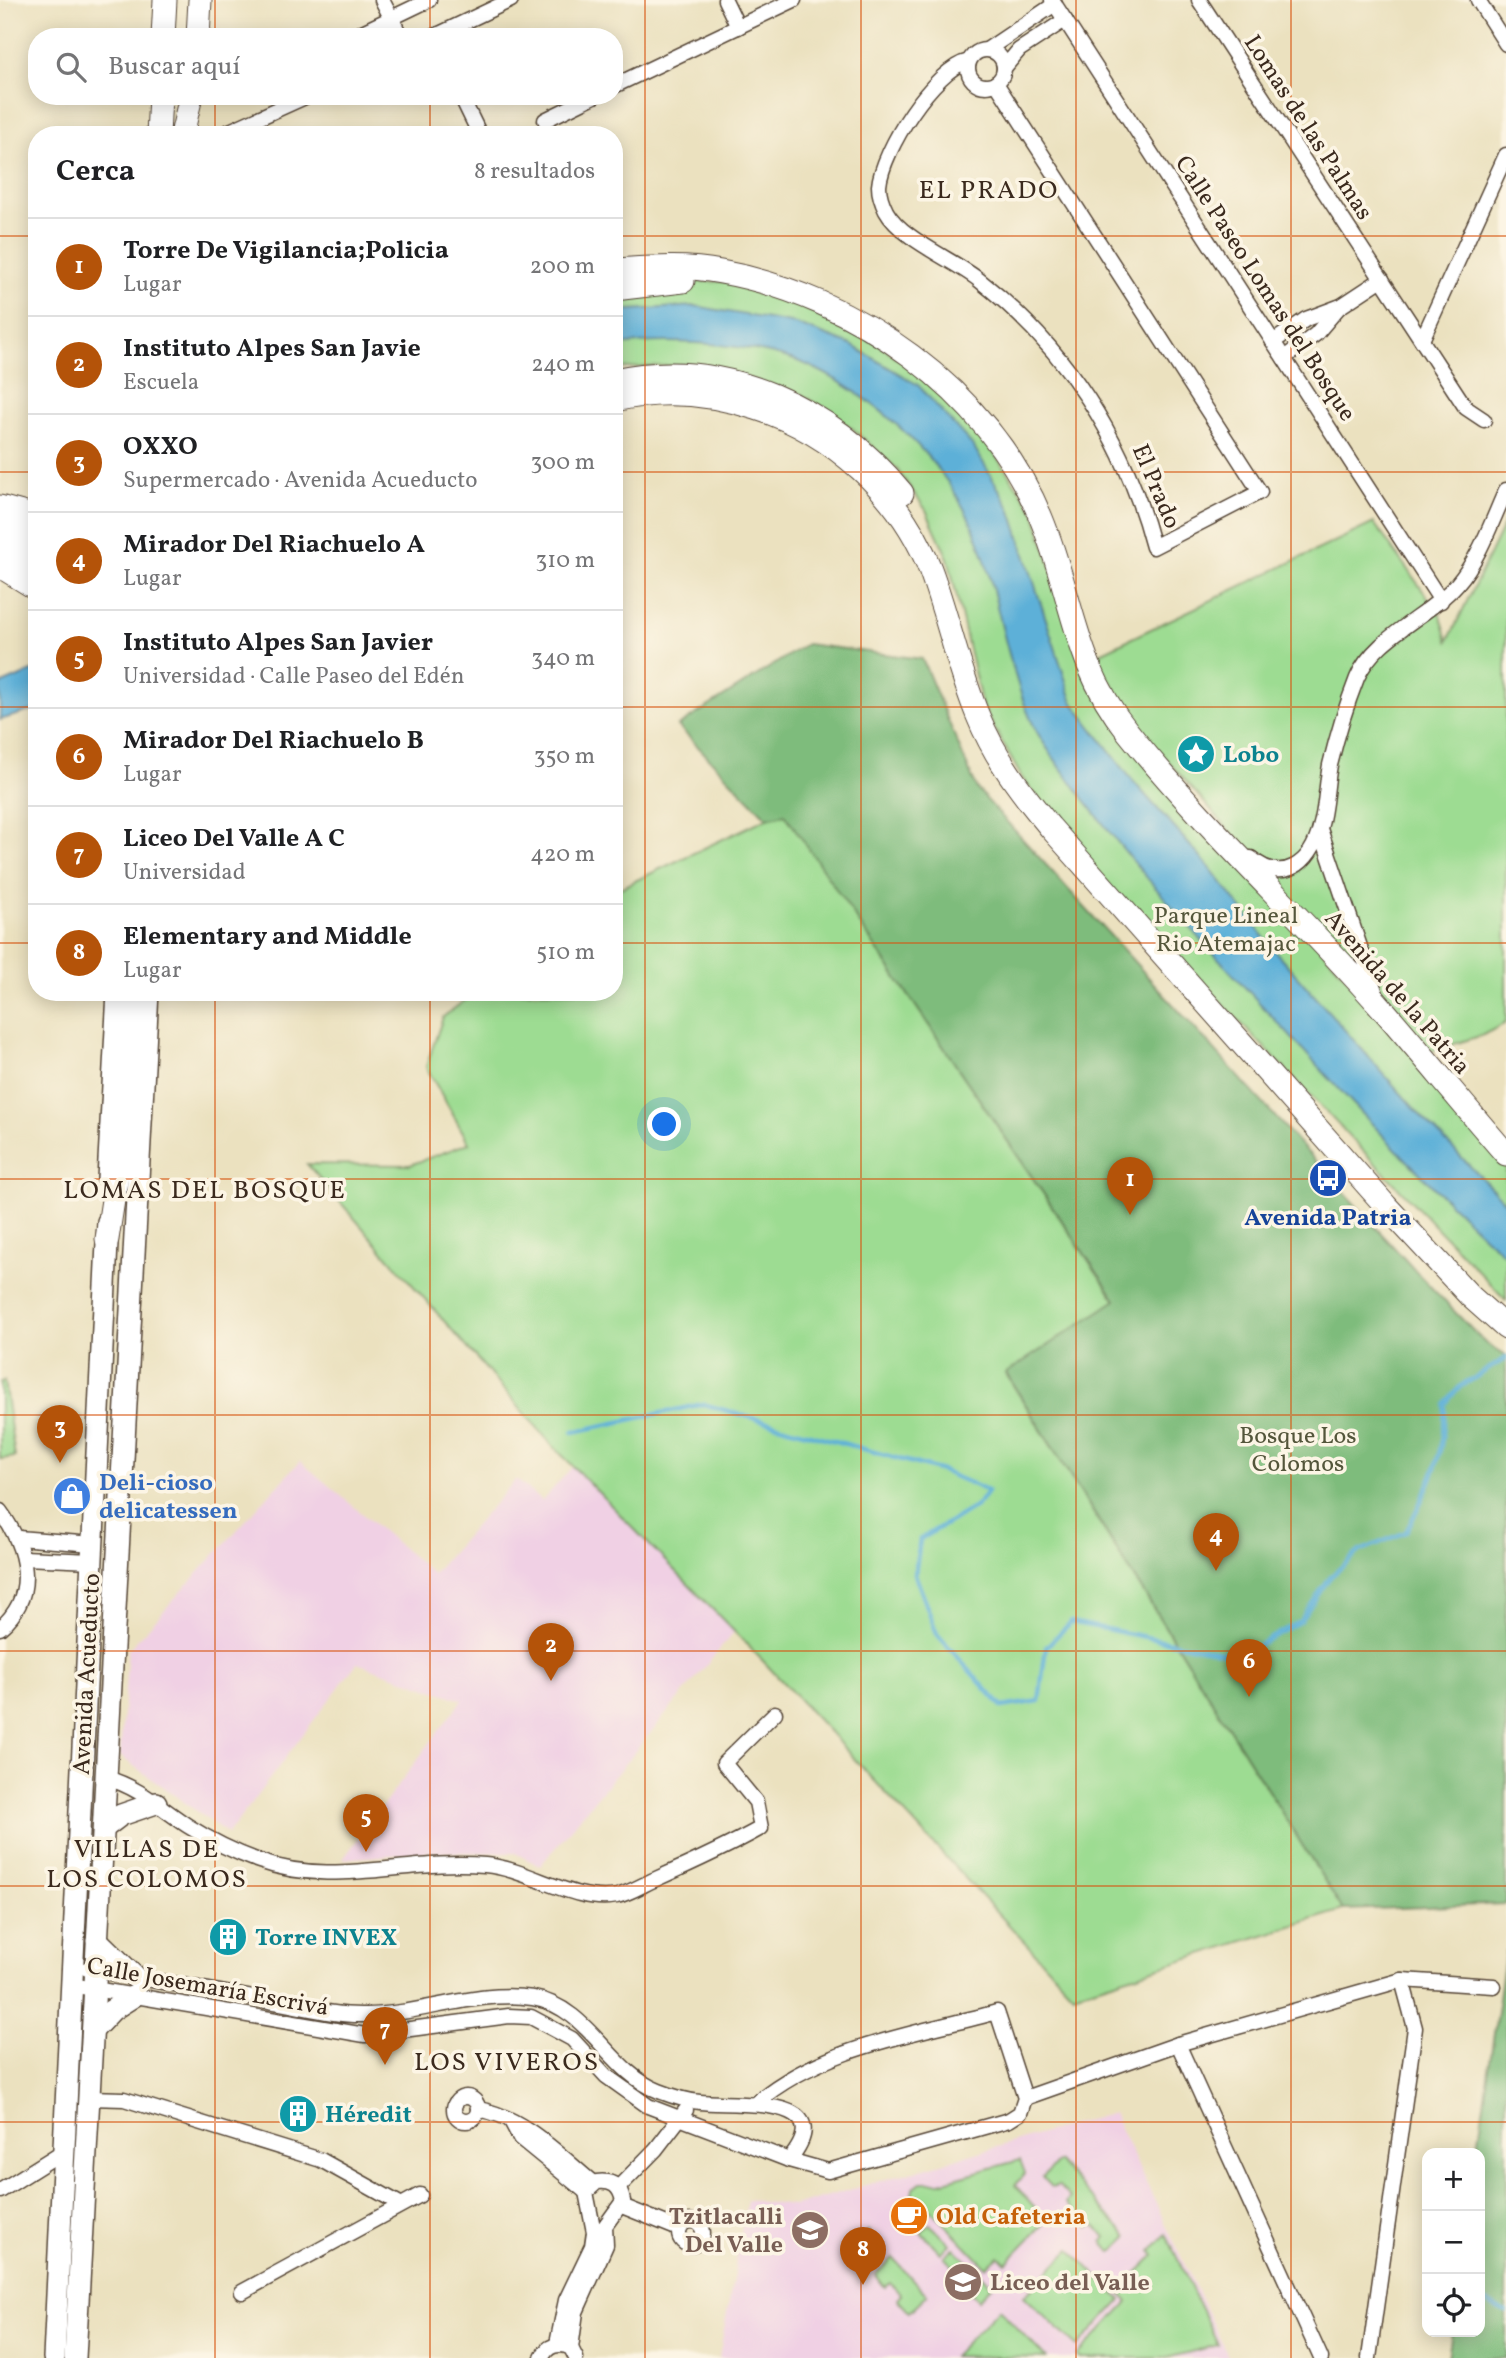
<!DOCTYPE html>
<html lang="es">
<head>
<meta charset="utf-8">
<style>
  :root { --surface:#fff; --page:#f2f2f2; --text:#202124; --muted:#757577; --line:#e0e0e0; --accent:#b45309 }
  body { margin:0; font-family:Vollkorn,serif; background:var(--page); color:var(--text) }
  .controls { position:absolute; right:21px; bottom:21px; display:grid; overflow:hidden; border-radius:14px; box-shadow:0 4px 18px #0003 }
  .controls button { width:63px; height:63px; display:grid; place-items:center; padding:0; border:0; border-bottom:2px solid var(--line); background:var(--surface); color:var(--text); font:35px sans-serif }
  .you { position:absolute; left:665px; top:1125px; width:24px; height:24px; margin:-18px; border:5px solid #fff; border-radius:50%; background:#1a73e8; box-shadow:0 0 0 10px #1a73e833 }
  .badge { display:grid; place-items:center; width:46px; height:46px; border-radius:50%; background:var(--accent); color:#fff; font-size:23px; font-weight:700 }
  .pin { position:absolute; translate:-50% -58px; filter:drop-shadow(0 2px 4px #0008) }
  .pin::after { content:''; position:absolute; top:37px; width:24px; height:21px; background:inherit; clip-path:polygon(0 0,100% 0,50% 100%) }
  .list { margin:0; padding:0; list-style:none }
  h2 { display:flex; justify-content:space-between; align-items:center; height:91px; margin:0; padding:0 28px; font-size:30px }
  h2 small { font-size:23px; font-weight:400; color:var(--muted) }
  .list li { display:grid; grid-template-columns:46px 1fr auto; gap:21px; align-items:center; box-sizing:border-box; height:98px; padding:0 28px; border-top:2px solid var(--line) }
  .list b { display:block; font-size:26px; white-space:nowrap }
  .list p { margin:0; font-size:23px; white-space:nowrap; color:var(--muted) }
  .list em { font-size:23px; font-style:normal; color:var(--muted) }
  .icon { flex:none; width:38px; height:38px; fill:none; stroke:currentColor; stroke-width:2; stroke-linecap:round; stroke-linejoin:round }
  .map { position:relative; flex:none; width:1506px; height:2358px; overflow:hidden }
  .search { position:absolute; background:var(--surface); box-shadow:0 4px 18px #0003; left:28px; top:28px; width:595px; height:77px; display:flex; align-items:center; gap:18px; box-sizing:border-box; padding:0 24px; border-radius:28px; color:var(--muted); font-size:26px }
  .panel { position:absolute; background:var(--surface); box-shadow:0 4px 18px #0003; left:28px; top:126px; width:595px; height:875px; border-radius:28px }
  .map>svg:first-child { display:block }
  .built { fill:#f0d0e4 }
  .green { fill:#9ddc92; stroke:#6c8358; stroke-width:2 }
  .forest { fill:#7ebc7c; stroke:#5c734d; stroke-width:2 }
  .water { fill:#5db0d8; stroke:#4c6d7b; stroke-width:2 }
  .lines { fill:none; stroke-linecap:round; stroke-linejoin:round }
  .stream { stroke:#5db0d8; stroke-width:4.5 }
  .minor-casing { stroke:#554536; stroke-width:17 }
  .secondary-casing { stroke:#554536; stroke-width:24 }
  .primary-casing { stroke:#554536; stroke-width:25 }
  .minor { stroke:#fff; stroke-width:14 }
  .secondary { stroke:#fff; stroke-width:21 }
  .primary { stroke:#fff; stroke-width:23 }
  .grid { fill:none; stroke:#d7540e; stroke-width:2; stroke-opacity:0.55 }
  .labels { text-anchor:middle; stroke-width:7; stroke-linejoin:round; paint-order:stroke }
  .street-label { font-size:24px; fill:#3b2a1e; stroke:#fcf5e5 }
  .culture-label { font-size:24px; font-weight:bold; fill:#0d838f; stroke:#fcf5e5; text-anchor:start }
  .park-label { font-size:24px; fill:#54563b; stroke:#fcf5e5 }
  .transit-label { font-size:24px; font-weight:bold; fill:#164399; stroke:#fcf5e5 }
  .shop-label { font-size:24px; font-weight:bold; fill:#366cbe; stroke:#fcf5e5; text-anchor:start }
  .education-label { font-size:24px; font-weight:bold; fill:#785e54; stroke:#fcf5e5; text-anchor:end }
  .food-label { font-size:24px; font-weight:bold; fill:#c56008; stroke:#fcf5e5; text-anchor:start }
  .neighbourhood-label { font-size:26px; letter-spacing:2px; fill:#3b2a1e; stroke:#fcf5e5 }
</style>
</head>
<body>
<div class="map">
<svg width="1506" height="2358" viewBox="0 0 1506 2358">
  <rect width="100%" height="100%" fill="#fcf5e5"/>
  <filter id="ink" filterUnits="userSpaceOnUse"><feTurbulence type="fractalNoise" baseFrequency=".0143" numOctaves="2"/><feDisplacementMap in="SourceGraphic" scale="14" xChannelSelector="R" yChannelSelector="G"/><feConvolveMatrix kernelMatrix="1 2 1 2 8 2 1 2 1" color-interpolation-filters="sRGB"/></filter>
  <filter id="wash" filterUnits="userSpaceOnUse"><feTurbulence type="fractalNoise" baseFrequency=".00686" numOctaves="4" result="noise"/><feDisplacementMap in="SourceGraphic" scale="28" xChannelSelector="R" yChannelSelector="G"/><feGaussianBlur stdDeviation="1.57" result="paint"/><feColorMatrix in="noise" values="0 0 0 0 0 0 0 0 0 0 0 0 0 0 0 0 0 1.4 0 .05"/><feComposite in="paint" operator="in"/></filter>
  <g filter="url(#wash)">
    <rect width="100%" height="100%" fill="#ebe1bf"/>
    <!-- built -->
    <g class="built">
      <path d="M300 1461 433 1574 516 1479 542 1501 573 1466 734 1632 540 1866 515 1853 428 1852 343 1859 462 1700 357 1663 228 1834 120 1756 128 1650Z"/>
      <path d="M1113 2113 1229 2358H719L747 2200 794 2206Z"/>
    </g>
    <!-- green -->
    <g class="green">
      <path d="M756 281 825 305 960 404 1034 511 1086 679 1506 1160V1300L1103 879 1022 778 982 706 948 558 926 510 896 468 853 429 801 394 695 364 614 369V291L683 282Z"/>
      <path d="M1506 520V1023L1483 1035 1425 1053 1144 734 1094 656 1374 523 1441 616 1448 641Z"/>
      <path d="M785 813 1116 1301 1006 1374 1343 1910 1073 1994 764 1662 554 1447 307 1164 410 1165 469 1143 426 1067 443 1017 476 992H614V891L767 818Z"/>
      <path d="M4 1381 15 1457 0 1459V1382Z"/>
      <path d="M1020 2160 1025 2173 1015 2185 1047 2221 1006 2263 999 2256 986 2267 928 2207 919 2206 912 2196 913 2188 921 2182H940Z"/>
      <path d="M1059 2162 1128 2237 1112 2252 1102 2241 1106 2237 1093 2224 1089 2227 1066 2203 1070 2198 1058 2185 1053 2188 1042 2177Z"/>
      <path d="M930 2224 950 2244 941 2253 921 2232Z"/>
      <path d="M868 2231 884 2248 866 2265 850 2248Z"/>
      <path d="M1166 2234 1218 2345 1167 2358H1078L1077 2356 1128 2302 1118 2291 1154 2256 1151 2251Z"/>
      <path d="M954 2248 992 2286 978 2300 966 2288 969 2283 944 2257Z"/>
      <path d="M1070 2249 1121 2300 1077 2347 1024 2296Z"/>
      <path d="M893 2258 927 2295 909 2312 897 2299 901 2295 890 2283 885 2287 875 2275Z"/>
      <path d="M999 2309 1046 2358 953 2356Z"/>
    </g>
    <!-- forest -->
    <g class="forest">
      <path d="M806 644 922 659 977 789 1421 1277 1484 1342 1506 1356V1904L1343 1910 1006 1373 1116 1300 785 814 767 818 678 726Z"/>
      <path d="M1506 1949V2358H1448L1452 2332H1480V2153H1477Z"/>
    </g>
    <!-- water -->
    <g class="water">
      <path d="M695 306 796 324 851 345 918 385 974 447 1010 508 1073 703 1133 781 1210 868 1274 950 1421 1116 1506 1203V1256C1425 1183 1352 1103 1278 1023 1215 955 1151 887 1095 813 1077 790 1050 756 1036 730 1024 708 1016 678 1009 654 995 605 988 550 962 505 930 448 873 397 814 368 764 344 669 337 614 346V311Z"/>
      <path d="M37 669V709L0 720V685Z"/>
    </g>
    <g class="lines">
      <!-- stream -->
      <g class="stream">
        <path d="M573 1432 703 1404 942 1471 988 1491 975 1507 920 1539 915 1574 937 1634 1002 1707 1039 1701 1046 1647 1071 1622 1240 1656 1300 1621 1330 1577 1360 1551 1406 1532C1429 1486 1445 1457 1445 1404L1457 1389 1506 1358"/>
        <path d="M1480 2300 1506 2312"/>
      </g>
    </g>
  </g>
  <g filter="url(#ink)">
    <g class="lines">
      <defs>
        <g id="minor">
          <path d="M382 0 401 37"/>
          <path d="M725 0 738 27"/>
          <path d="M1052 0 1441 601"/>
          <path d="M1199 0 1466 408 1484 420"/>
          <path d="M1478 0 1506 44"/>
          <path d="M352 37 429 0"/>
          <path d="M433 37 511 0"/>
          <path d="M988 49 1055 4"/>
          <circle cx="986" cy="68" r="18"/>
          <path d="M969 61C934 68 882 151 879 186 879 195 882 203 886 211 901 239 954 260 979 280 1066 348 1125 440 1153 547L1260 492 996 83"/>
          <path d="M1004 68 1019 50 1065 20"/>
          <path d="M614 86 794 0"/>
          <path d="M461 96 480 135"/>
          <path d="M545 120 594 96"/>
          <path d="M221 135 307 96"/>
          <path d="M1422 340 1506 155"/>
          <path d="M1273 342 1306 319 1341 306 1382 279"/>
          <path d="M1284 358 1316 334 1339 307"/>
          <path d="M1320 829 1377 997"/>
          <path d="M1251 858C1282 885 1311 864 1320 828 1326 808 1326 786 1330 765 1337 736 1346 706 1357 678 1374 637 1428 617 1457 584 1479 559 1492 521 1506 490"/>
          <path d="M0 1511C27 1548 39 1595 0 1628"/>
          <path d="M18 1538 93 1544"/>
          <path d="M24 1558 92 1561"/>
          <path d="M106 1778C137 1786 161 1808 188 1826 210 1840 234 1852 259 1861 333 1888 409 1858 485 1865 530 1869 574 1904 617 1896 630 1893 644 1884 656 1879 692 1863 727 1847 761 1828L756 1802 724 1763 775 1713"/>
          <path d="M71 1985 365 2035 509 2016 531 2017 572 2039 606 2076 648 2106 789 2160C843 2094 734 2106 700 2102 687 2101 672 2096 659 2091 609 2072 589 2007 533 1998 478 1989 421 2015 365 2015 336 2016 304 2007 275 2002 213 1991 150 1979 87 1969"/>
          <path d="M1178 2044 1321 2358"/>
          <circle cx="466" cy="2109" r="12"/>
          <path d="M89 2098 124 2099 321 2160 400 2204"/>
          <path d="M1025 2098 1178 2044 1402 1980 1494 1986"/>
          <path d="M756 2103C820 2047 917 2034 997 2012L1025 2098 1020 2113 1009 2120 828 2171 789 2160"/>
          <path d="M478 2109C524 2117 558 2154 593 2183"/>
          <path d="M511 2121 520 2138 586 2192"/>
          <path d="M618 2188 656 2149 686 2110"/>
          <path d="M0 2191 62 2152"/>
          <path d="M622 2206 679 2229"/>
          <circle cx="691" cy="2233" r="12"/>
          <path d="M242 2292 420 2195"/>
          <path d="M557 2344 566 2300 592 2246 594 2232 586 2192 597 2182C612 2180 620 2186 623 2201L605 2226 606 2245 576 2312 571 2348"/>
          <path d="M542 2358C547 2345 559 2342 571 2348L576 2358"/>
          <path d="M1369 2358 1415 2028 1402 1980"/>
        </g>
        <g id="secondary">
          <path d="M108 1179 118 992"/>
          <path d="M104 1828 121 1815 156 1803"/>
          <path d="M97 1940 135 1977"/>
          <path d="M93 2030 112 2010 134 1996"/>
          <path d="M54 2358 108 1222"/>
          <path d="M75 2358 148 992"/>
        </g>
        <g id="primary">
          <path d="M163 37 165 0"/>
          <path d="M198 37 200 0"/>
          <path d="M158 135 160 96"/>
          <path d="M182 135 191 96"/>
          <path d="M614 270C650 268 685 265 721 272 855 296 988 390 1041 518 1073 595 1073 664 1128 732 1206 830 1299 913 1381 1007 1423 1055 1464 1106 1506 1154"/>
          <path d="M614 289 683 281"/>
          <path d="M614 380C726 356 832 408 902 493"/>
          <path d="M614 400C662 389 710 393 756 408 832 432 901 494 930 569 948 617 958 668 978 716 995 758 1021 792 1050 827L1386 1206 1470 1296 1506 1328"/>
          <path d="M0 507 37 517"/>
          <path d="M0 526 37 539"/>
          <path d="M0 547 37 564"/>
          <path d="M0 566 37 589"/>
          <path d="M107 1239 121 1148 130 992"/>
        </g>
      </defs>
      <!-- minor casing -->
      <use href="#minor" class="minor-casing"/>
      <!-- secondary casing -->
      <use href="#secondary" class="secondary-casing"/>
      <!-- primary casing -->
      <use href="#primary" class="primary-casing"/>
      <!-- minor -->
      <use href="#minor" class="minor"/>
      <!-- secondary -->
      <use href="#secondary" class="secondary"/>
      <!-- primary -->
      <use href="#primary" class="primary"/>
    </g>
  </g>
  <!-- grid -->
  <path class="grid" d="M215 0V37M430 0V37M645 0V2358M861 0V2358M1076 0V2358M1291 0V2358M215 96V135M430 96V135M0 236H37M614 236H1506M0 472H37M614 472H1506M0 707H37M614 707H1506M0 943H37M614 943H1506M215 992V2358M430 992V2358M0 1179H1506M0 1415H1506M0 1651H1506M0 1886H1506M0 2122H1506"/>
  <!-- icons -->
  <defs>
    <symbol id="sight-disc" viewBox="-11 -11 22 22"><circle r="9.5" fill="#0f9aa8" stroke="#fcf5e5"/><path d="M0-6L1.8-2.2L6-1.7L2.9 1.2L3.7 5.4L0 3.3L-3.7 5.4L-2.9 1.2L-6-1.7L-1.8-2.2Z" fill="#fff"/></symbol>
    <symbol id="bus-disc" viewBox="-11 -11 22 22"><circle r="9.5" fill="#1a4fb4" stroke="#fcf5e5"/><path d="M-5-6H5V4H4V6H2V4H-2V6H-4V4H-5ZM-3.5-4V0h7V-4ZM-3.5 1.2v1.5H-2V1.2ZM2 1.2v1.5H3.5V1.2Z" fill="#fff"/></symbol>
    <symbol id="shop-disc" viewBox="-11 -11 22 22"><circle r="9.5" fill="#3f7fe0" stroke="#fcf5e5"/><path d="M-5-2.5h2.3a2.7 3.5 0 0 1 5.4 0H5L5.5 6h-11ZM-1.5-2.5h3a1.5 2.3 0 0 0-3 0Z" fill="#fff"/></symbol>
    <symbol id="building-disc" viewBox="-11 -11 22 22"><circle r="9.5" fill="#0f9aa8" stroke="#fcf5e5"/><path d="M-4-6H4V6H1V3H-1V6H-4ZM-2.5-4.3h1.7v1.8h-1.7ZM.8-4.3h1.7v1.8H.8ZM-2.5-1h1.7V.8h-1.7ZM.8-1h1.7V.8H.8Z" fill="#fff"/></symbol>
    <symbol id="cafe-disc" viewBox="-11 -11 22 22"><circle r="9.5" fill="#e8710a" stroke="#fcf5e5"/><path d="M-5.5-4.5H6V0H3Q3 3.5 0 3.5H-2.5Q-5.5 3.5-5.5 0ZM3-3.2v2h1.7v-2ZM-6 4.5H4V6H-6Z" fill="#fff"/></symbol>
    <symbol id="school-disc" viewBox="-11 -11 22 22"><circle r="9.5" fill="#8d6e63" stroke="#fcf5e5"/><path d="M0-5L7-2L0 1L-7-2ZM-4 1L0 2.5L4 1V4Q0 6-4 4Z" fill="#fff"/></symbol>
  </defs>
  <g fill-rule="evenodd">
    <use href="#sight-disc" x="1174" y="732" width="44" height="44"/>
    <use href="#bus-disc" x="1306" y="1156" width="44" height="44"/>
    <use href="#shop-disc" x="50" y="1474" width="44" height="44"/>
    <use href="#building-disc" x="206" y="1915" width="44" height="44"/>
    <use href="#building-disc" x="276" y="2092" width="44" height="44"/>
    <use href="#cafe-disc" x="887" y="2194" width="44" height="44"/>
    <use href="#school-disc" x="788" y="2208" width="44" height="44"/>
    <use href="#school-disc" x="941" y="2260" width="44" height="44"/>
  </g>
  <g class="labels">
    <!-- street labels -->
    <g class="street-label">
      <text transform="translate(1309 127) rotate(57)" y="8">Lomas de las Palmas</text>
      <text transform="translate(1266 288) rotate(57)" y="8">Calle Paseo Lomas del Bosque</text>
      <text transform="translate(1157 486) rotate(67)" y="8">El Prado</text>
      <text transform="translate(1398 992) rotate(49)" y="8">Avenida de la Patria</text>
      <text transform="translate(86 1674) rotate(-87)" y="8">Avenida Acueducto</text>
      <text transform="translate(208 1986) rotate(10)" y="8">Calle Josemaría Escrivá</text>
    </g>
    <!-- culture labels -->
    <g class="culture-label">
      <text x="1223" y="762">Lobo</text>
      <text x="255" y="1945">Torre INVEX</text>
      <text x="325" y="2122">Héredit</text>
    </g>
    <!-- park labels -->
    <g class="park-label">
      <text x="1226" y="923">Parque Lineal<tspan x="1226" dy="28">Rio Atemajac</tspan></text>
      <text x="1298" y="1443">Bosque Los<tspan x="1298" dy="28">Colomos</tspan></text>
    </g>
    <!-- transit labels -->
    <g class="transit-label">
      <text x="1328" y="1225">Avenida Patria</text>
    </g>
    <!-- shop labels -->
    <g class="shop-label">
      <text x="99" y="1490">Deli-cioso<tspan x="99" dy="28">delicatessen</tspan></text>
    </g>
    <!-- education labels -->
    <g class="education-label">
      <text x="783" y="2224">Tzitlacalli<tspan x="783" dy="28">Del Valle</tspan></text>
      <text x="990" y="2290" text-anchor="start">Liceo del Valle</text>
    </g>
    <!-- food labels -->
    <g class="food-label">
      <text x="936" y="2224">Old Cafeteria</text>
    </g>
    <!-- neighbourhood labels -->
    <g class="neighbourhood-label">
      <text x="989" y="198">EL PRADO</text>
      <text x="205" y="1198">LOMAS DEL BOSQUE</text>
      <text x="147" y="1857">VILLAS DE<tspan x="147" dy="30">LOS COLOMOS</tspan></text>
      <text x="507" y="2070">LOS VIVEROS</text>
    </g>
  </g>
</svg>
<div class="controls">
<button>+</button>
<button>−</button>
<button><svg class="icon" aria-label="locate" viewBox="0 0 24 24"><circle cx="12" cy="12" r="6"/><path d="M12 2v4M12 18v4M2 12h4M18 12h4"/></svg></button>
</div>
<div class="you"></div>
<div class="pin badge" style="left:1130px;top:1215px">1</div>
<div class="pin badge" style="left:551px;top:1681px">2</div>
<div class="pin badge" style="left:60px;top:1463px">3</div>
<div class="pin badge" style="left:1216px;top:1571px">4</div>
<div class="pin badge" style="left:366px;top:1852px">5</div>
<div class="pin badge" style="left:1249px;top:1697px">6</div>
<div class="pin badge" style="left:385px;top:2065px">7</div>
<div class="pin badge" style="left:863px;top:2285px">8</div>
<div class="search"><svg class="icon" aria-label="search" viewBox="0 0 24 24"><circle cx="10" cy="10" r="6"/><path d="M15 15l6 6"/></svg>Buscar aquí</div>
<section class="panel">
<h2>Cerca<small>8 resultados</small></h2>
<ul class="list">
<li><span class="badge">1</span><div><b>Torre De Vigilancia;Policia</b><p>Lugar</p></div><em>200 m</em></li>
<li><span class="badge">2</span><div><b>Instituto Alpes San Javie</b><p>Escuela</p></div><em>240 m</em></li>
<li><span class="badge">3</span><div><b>OXXO</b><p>Supermercado · Avenida Acueducto</p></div><em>300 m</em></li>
<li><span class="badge">4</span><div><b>Mirador Del Riachuelo A</b><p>Lugar</p></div><em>310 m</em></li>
<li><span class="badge">5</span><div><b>Instituto Alpes San Javier</b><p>Universidad · Calle Paseo del Edén</p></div><em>340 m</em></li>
<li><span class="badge">6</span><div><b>Mirador Del Riachuelo B</b><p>Lugar</p></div><em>350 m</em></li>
<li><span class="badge">7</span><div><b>Liceo Del Valle A C</b><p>Universidad</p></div><em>420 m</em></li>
<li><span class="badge">8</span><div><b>Elementary and Middle</b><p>Lugar</p></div><em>510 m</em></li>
</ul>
</section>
</div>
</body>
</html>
